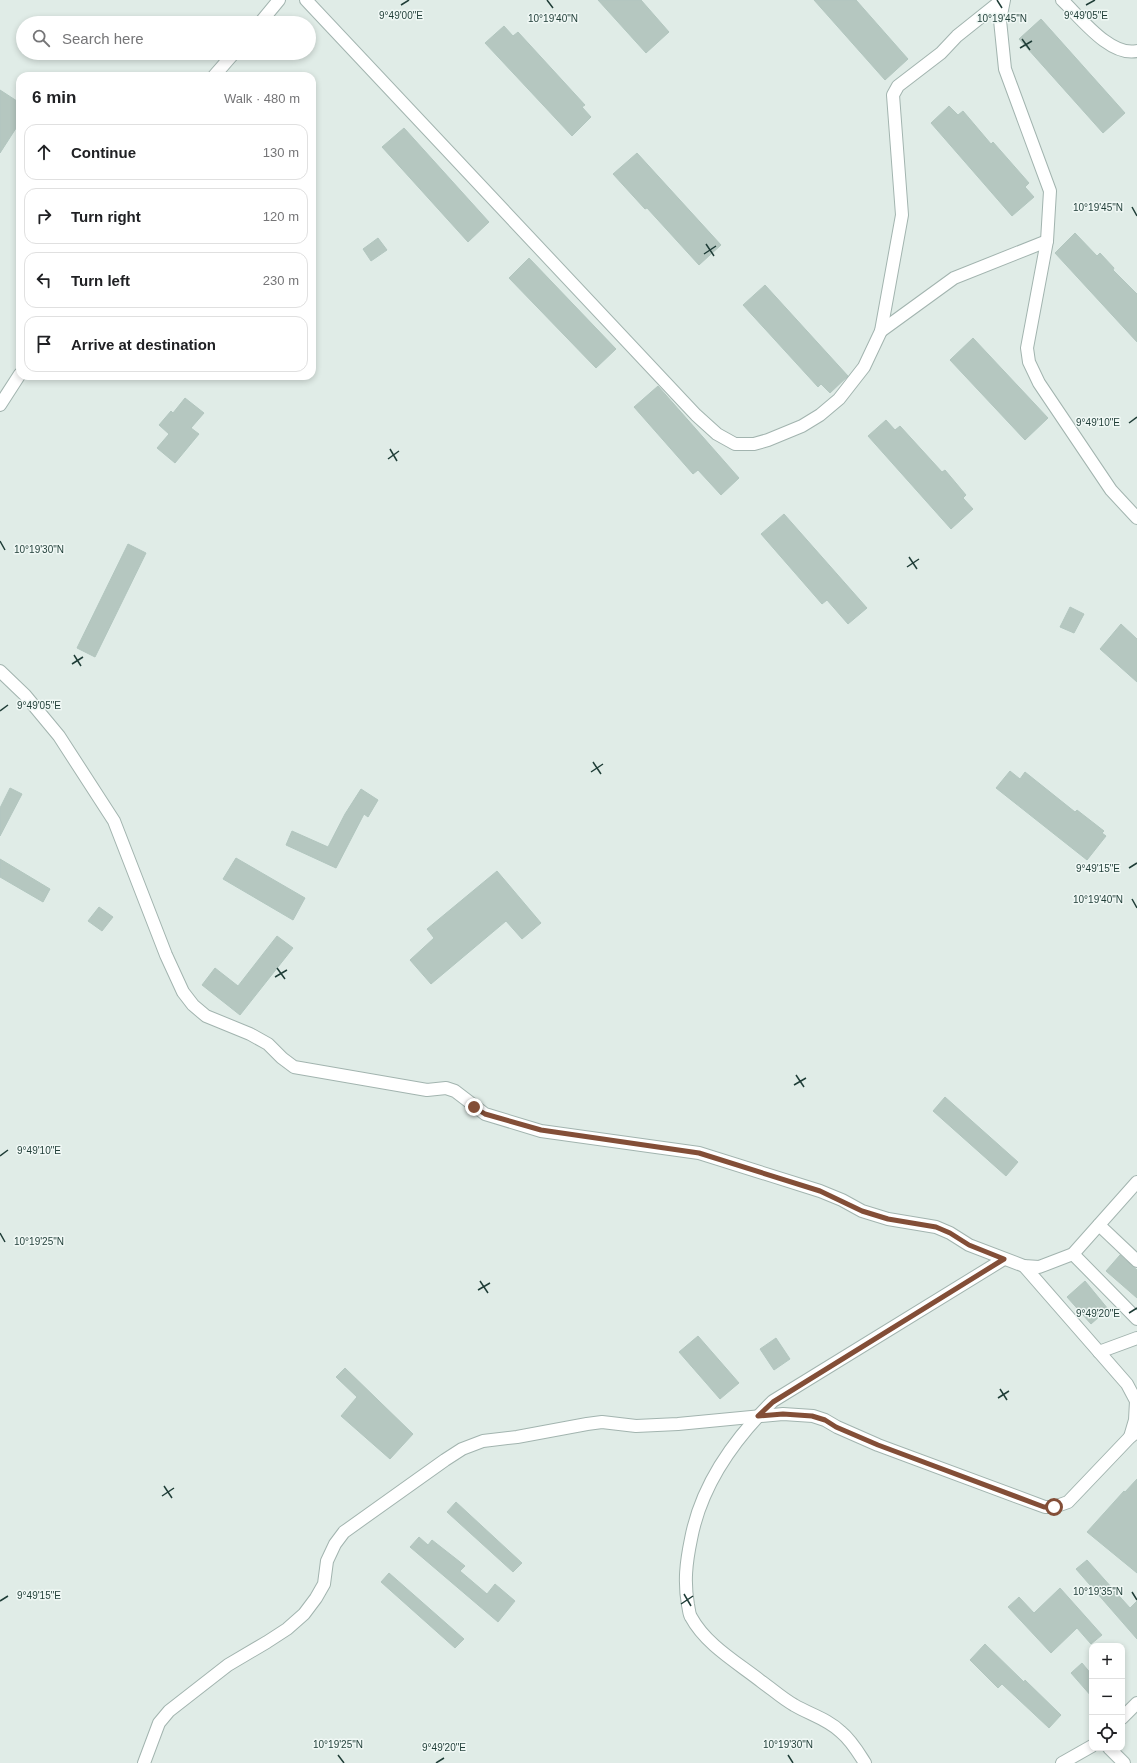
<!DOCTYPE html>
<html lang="en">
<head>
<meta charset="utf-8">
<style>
  :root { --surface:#fff; --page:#f2f2f2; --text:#202124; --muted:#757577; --line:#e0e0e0 }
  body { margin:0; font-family:Arial,sans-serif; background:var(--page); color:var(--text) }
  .controls { position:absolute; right:12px; bottom:12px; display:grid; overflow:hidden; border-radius:8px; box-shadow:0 2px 6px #0003 }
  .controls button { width:36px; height:36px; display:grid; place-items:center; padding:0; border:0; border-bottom:1px solid var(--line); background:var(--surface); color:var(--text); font:20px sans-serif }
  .stop { position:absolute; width:12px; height:12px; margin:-9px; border:3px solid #834e37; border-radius:50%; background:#fff }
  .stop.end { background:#834e37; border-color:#fff; box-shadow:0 1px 4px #0008 }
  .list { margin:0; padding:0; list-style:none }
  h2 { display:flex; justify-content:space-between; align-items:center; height:52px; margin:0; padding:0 16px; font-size:17px }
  h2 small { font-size:13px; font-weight:400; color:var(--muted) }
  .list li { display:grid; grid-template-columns:26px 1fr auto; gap:12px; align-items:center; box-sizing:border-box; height:56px; margin:0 8px 8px; padding:0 8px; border:1px solid var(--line); border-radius:12px }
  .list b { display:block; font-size:15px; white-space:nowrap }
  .list em { font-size:13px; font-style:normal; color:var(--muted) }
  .icon { flex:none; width:22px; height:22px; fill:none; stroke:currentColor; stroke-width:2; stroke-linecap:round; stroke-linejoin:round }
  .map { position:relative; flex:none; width:1137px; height:1763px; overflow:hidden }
  .search { position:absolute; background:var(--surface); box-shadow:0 2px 6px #0003; left:16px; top:16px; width:300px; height:44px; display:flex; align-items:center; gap:10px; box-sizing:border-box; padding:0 14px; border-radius:22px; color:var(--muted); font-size:15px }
  .panel { position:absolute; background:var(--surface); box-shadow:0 2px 6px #0003; left:16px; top:72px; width:300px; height:308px; border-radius:12px }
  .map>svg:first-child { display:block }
  .building { fill:#b5c7c0; stroke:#b2c6bf }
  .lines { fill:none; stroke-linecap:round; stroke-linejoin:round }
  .street-casing { stroke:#a2b4af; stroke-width:14 }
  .street { stroke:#fff; stroke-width:12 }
  .route { stroke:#834e37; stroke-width:5 }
  .ticks { fill:none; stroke:#1f3d37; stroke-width:1.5 }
  .ticks-label { font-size:10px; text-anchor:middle; fill:#1f3d37; stroke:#f0f8f5; stroke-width:3; stroke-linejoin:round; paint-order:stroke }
</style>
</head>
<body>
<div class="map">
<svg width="1137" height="1763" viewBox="0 0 1137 1763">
  <rect width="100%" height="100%" fill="#e0ece7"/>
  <!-- building -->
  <g class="building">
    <path d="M598 0H641L669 32 646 53Z"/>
    <path d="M814 0H856L908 59 885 80Z"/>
    <path d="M1041 19 1125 113 1103 133 1019 39Z"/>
    <path d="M504 26 513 36 518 32 585 105 582 107 591 117 572 136 485 43Z"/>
    <path d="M0 90 20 103V122L0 153Z"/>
    <path d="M949 106 958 115 963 111 991 144 993 142 1029 183 1025 187 1034 197 1012 216 931 123Z"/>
    <path d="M404 128 489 222 468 242 382 147Z"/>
    <path d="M637 153 721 245 699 265 647 208 645 209 613 174Z"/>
    <path d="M1075 233 1097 256 1100 253 1114 268 1113 270 1137 294V342L1055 253Z"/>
    <path d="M378 238 387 250 371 261 363 249Z"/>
    <path d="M529 258 616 349 596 368 509 278Z"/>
    <path d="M765 285 848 376 830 393 821 384 818 387 743 305Z"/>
    <path d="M973 338 1048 418 1025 440 950 360Z"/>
    <path d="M658 386 739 478 721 495 698 470 693 474 634 407Z"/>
    <path d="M185 398 204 413 191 428 199 434 175 463 157 448 169 434 159 425 171 411 173 413Z"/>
    <path d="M886 420 895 430 900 426 942 472 945 470 966 495 963 498 973 509 951 529 868 436Z"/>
    <path d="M784 514 867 608 848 624 827 600 822 604 761 534Z"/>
    <path d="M128 544 146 553 95 657 77 648Z"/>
    <path d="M1070 607 1084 614 1074 633 1060 627Z"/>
    <path d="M1121 624 1137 639V682L1100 649Z"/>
    <path d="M1010 771 1020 779 1025 772 1075 812 1077 810 1104 831 1102 833 1106 836 1087 860 996 788Z"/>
    <path d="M10 788 22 794 0 836V808Z"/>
    <path d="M361 789 378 800 368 817 364 814 336 868 286 845 292 831 328 847 345 814Z"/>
    <path d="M236 858 305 898 293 920 223 879Z"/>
    <path d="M0 859 50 889 43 902 0 877Z"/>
    <path d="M497 871 541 923 522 939 506 921 431 984 410 960 434 938 427 929Z"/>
    <path d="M99 907 113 917 102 931 88 921Z"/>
    <path d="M277 936 293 948 240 1015 202 985 215 968 238 986Z"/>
    <path d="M945 1097 1018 1162 1006 1176 933 1111Z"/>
    <path d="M1120 1255 1137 1270V1298L1106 1271Z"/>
    <path d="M1085 1281 1108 1309 1091 1324 1067 1297Z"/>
    <path d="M698 1336 739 1383 720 1399 679 1352Z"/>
    <path d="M776 1338 790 1359 774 1370 760 1349Z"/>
    <path d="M345 1368 413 1434 390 1459 341 1416 357 1397 336 1377Z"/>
    <path d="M1137 1479V1573L1087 1532 1124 1491 1125 1492Z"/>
    <path d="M456 1502 522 1563 513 1572 447 1512Z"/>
    <path d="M419 1537 428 1545 432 1540 455 1558 465 1566 460 1571 487 1594 495 1584 515 1601 498 1622 410 1547Z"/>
    <path d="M1087 1560 1130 1608 1137 1601V1639L1076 1569Z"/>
    <path d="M389 1573 464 1639 455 1648 381 1582Z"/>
    <path d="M1060 1588 1102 1635 1091 1644 1077 1628 1051 1653 1008 1607 1019 1597 1034 1613Z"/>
    <path d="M985 1644 1024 1682 1025 1680 1061 1715 1049 1728 1002 1684 998 1688 970 1660Z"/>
    <path d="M1082 1663 1092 1675V1697L1071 1673Z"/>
  </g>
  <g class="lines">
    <defs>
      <g id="street">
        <path d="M306 0 696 415 717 434 735 444H754L768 440 802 426 820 415 839 399 864 367 881 331 902 215 893 95 898 86 941 53 957 36 1002 0"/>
        <path d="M1004 0 1000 20 1005 69 1050 191 1047 241 1027 348 1029 362 1039 383 1111 490 1137 518"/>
        <path d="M1062 0C1080 17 1110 57 1137 51"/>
        <path d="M260 23 279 0"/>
        <path d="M214 76 234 53"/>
        <path d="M881 331 954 278 1047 241"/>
        <path d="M0 405 20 374"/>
        <path d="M0 671 25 695 59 736 114 821 166 955 183 992 193 1005 206 1016 250 1034 268 1044 282 1058 294 1067 427 1090 446 1088 455 1091 485 1114 541 1131 699 1153 820 1191 842 1200 862 1211 888 1219 936 1227 950 1233 969 1245 1024 1266 1039 1267 1073 1254 1137 1182"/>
        <path d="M1099 1225 1137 1261"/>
        <path d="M1073 1254 1137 1319"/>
        <path d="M1024 1266 1127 1384 1136 1401 1135 1420 1130 1437"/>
        <path d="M1099 1352 1137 1338"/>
        <path d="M1122 1718 1137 1703"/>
        <path d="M1109 1748 1124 1763"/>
        <path d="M144 1763 159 1723 169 1711 228 1665 267 1642 287 1629 304 1614 316 1598 324 1584 327 1561 335 1544 344 1532 445 1460 462 1449 483 1441 517 1437 587 1424 602 1422 636 1426 678 1424 783 1414 813 1416 825 1420 837 1427 878 1445 1045 1507H1054L1068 1502 1130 1437 1137 1432"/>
        <path d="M865 1763C858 1752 851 1740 841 1732 828 1719 809 1714 794 1705 783 1699 772 1689 762 1682 738 1663 706 1645 691 1617 689 1614 689 1609 688 1605 684 1582 686 1563 691 1539 701 1486 734 1439 773 1401L1004 1259"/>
        <path d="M1062 1763 1092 1746"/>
      </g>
    </defs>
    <!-- street casing -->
    <use href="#street" class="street-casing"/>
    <!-- street -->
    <use href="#street" class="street"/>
  </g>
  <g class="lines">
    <!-- route -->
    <path class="route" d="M474 1107 485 1114 541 1130 699 1153 820 1191 862 1211 888 1219 936 1227 950 1233 969 1245 1004 1259 773 1402 758 1416 783 1414 812 1416 825 1420 836 1427 878 1445 1044 1507H1054"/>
  </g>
  <!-- ticks -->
  <path class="ticks" d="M547 0 553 8M997 0 1002 8M401 5 409 0M1086 5 1095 0M1022 39 1030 50M1020 48 1032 41M1132 207 1137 216M706 244 714 256M704 254 716 246M1129 423 1137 417M390 449 397 461M388 459 399 451M0 541 5 550M909 557 917 569M907 567 919 559M74 655 81 666M72 664 83 657M0 711 8 705M593 762 601 774M591 772 603 764M1129 868 1137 863M1132 899 1137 908M277 968 285 979M275 977 287 970M796 1075 804 1087M794 1085 806 1078M0 1156 8 1150M0 1233 5 1242M480 1281 488 1293M478 1290 490 1283M1129 1313 1137 1308M1000 1389 1007 1400M998 1398 1009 1391M164 1486 172 1498M162 1496 174 1488M1132 1592 1137 1600M684 1594 691 1606M0 1601 8 1596M681 1604 693 1596M338 1755 344 1763M788 1755 793 1763M436 1763 444 1758"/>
  <g class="ticks-label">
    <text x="401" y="19">9°49'00"E</text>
    <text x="1086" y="19">9°49'05"E</text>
    <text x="1002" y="22">10°19'45"N</text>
    <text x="553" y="22">10°19'40"N</text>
    <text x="1098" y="211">10°19'45"N</text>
    <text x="1098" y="426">9°49'10"E</text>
    <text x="39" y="553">10°19'30"N</text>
    <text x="39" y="709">9°49'05"E</text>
    <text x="1098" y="872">9°49'15"E</text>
    <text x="1098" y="903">10°19'40"N</text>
    <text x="39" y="1154">9°49'10"E</text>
    <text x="39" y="1245">10°19'25"N</text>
    <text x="1098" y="1317">9°49'20"E</text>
    <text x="1098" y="1595">10°19'35"N</text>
    <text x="39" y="1599">9°49'15"E</text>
    <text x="338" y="1748">10°19'25"N</text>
    <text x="788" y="1748">10°19'30"N</text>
    <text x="444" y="1751">9°49'20"E</text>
  </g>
</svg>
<div class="controls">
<button>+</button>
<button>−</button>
<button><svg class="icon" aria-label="locate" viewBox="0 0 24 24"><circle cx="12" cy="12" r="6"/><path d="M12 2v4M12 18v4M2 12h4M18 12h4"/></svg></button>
</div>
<div class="stop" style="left:1054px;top:1507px"></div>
<div class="stop end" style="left:474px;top:1107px"></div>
<div class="search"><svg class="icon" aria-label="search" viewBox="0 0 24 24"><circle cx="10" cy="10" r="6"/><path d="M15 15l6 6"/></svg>Search here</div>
<section class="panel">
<h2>6 min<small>Walk · 480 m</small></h2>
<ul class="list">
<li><svg class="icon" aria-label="ahead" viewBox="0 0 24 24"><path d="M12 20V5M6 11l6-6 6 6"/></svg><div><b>Continue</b></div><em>130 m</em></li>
<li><svg class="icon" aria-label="right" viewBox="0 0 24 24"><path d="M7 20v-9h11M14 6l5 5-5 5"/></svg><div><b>Turn right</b></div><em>120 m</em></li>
<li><svg class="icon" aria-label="left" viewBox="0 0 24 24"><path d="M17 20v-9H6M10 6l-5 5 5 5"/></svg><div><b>Turn left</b></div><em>230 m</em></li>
<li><svg class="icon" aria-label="arrive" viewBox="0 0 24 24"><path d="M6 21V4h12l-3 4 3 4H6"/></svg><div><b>Arrive at destination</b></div></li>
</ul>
</section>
</div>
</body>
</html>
